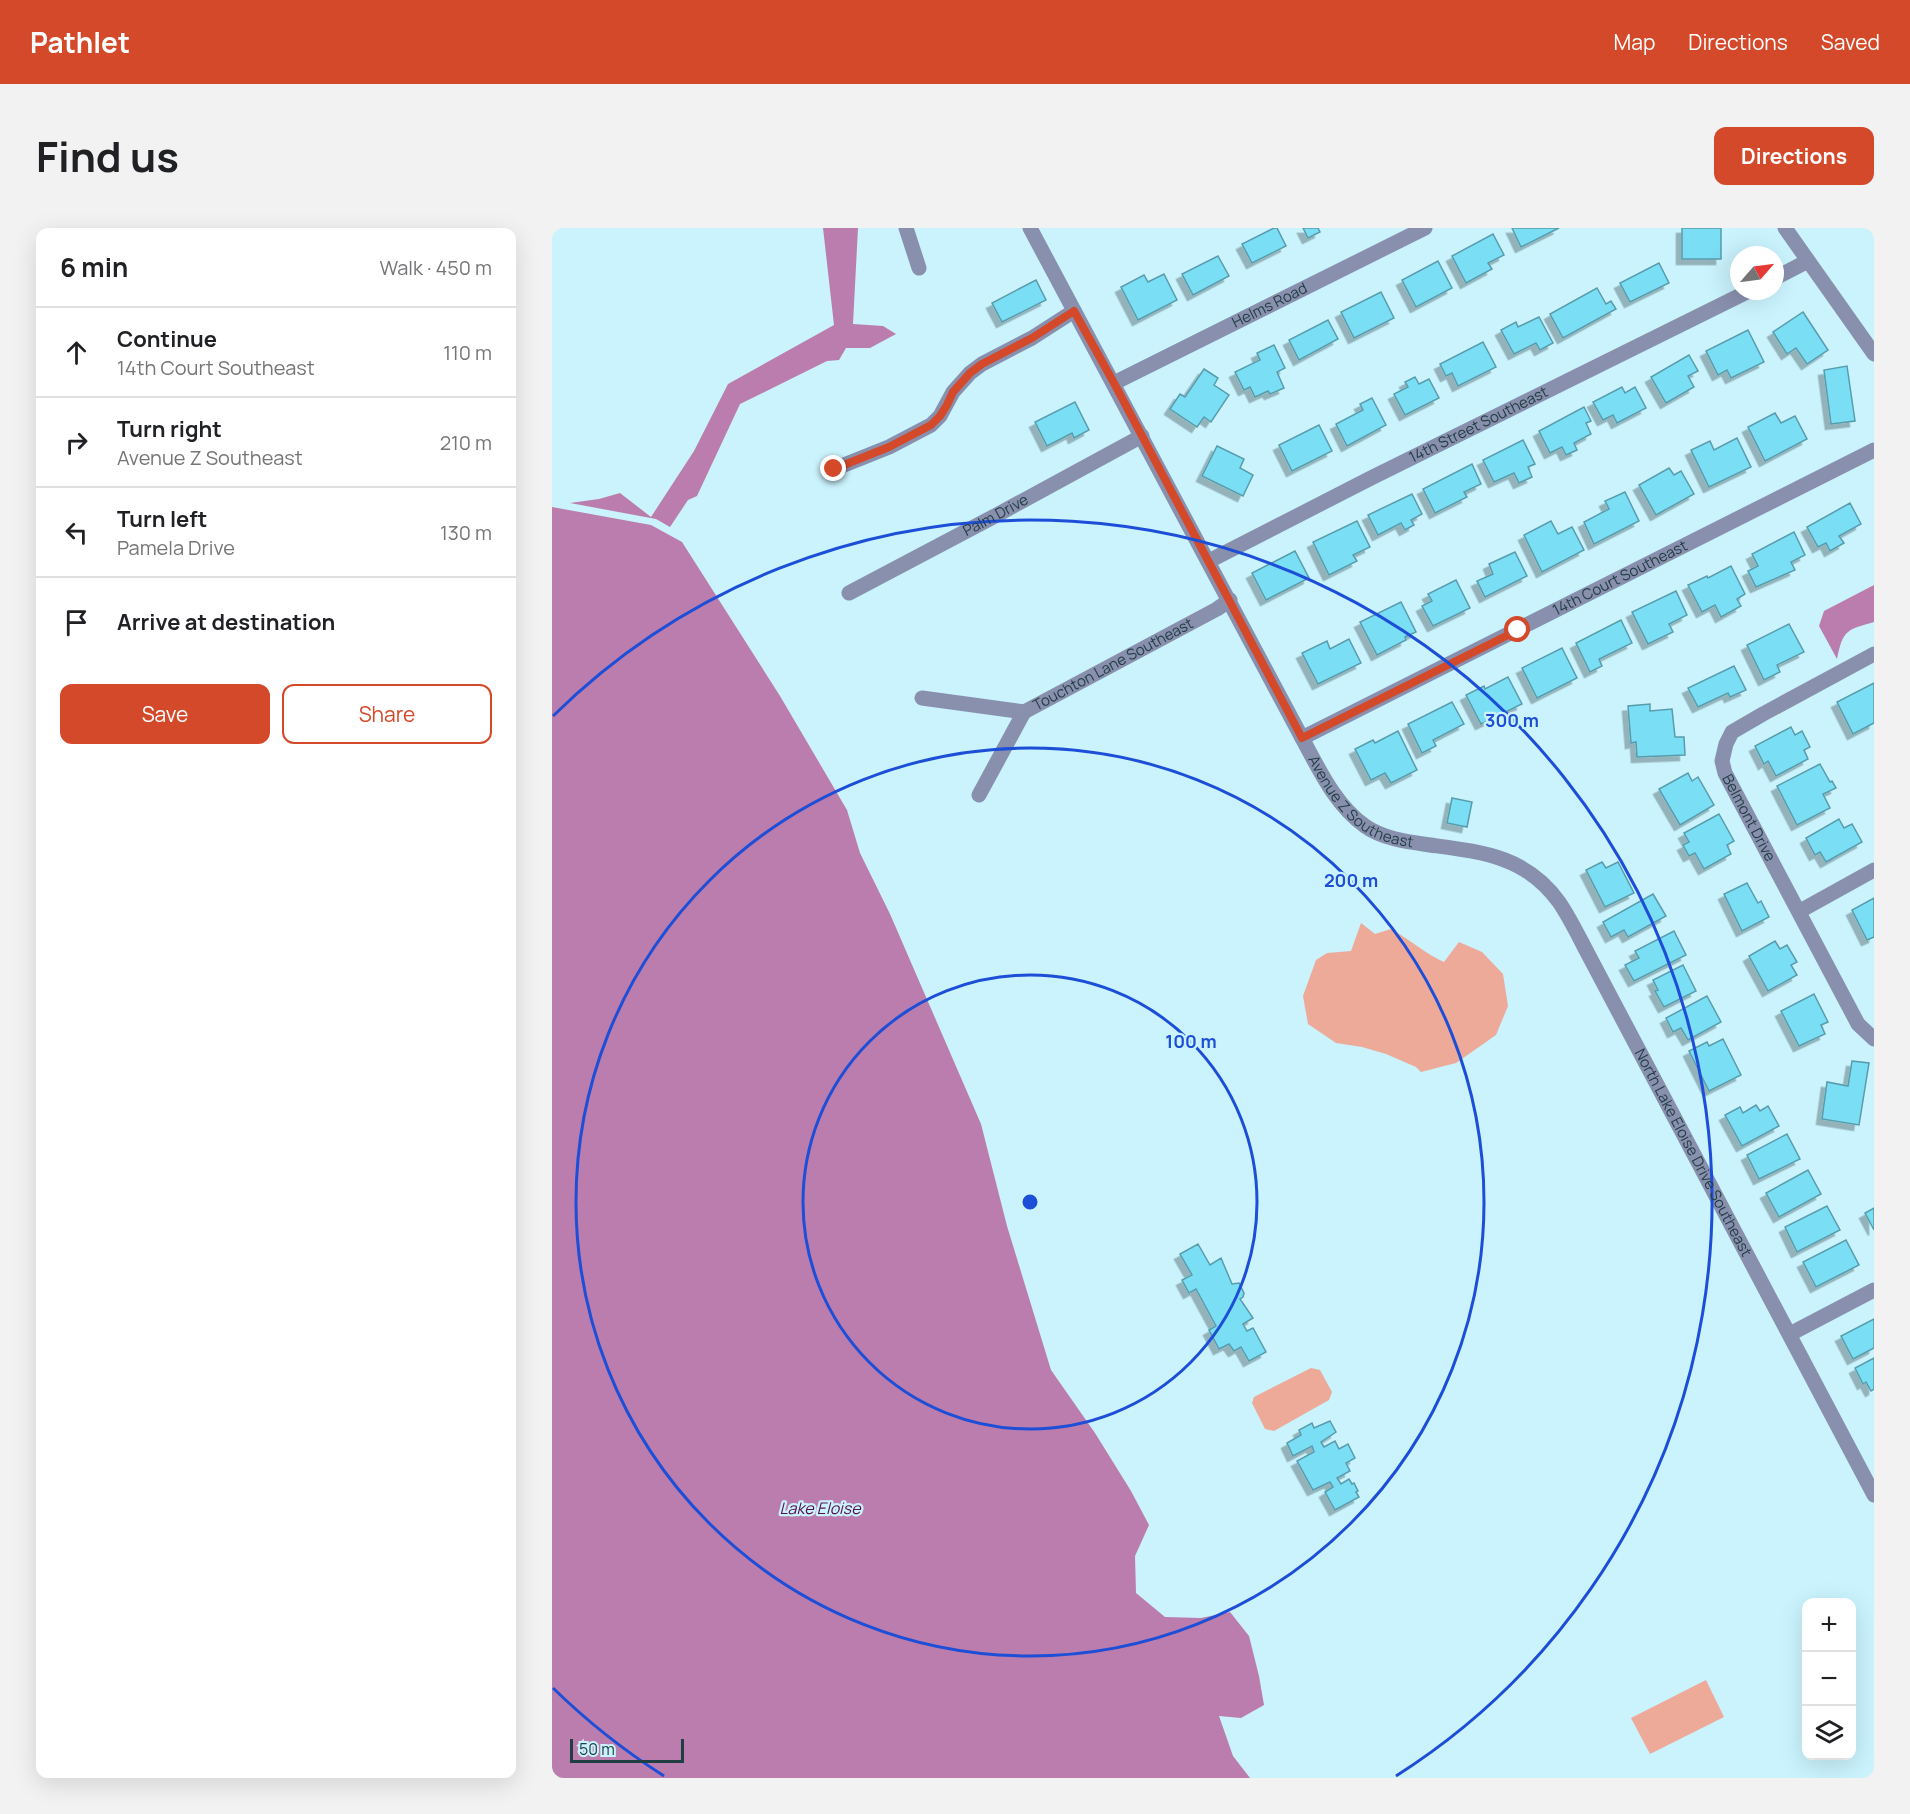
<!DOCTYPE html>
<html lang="en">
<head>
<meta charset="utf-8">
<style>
  :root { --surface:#fff; --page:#f2f2f2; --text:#202124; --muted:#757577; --line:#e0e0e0; --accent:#d34929 }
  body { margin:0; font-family:Manrope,sans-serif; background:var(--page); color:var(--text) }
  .controls { position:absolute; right:18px; bottom:18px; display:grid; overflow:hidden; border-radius:12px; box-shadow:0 6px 24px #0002 }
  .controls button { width:54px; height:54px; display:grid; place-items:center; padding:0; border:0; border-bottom:2px solid var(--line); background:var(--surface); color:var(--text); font:30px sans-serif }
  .compass { position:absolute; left:1178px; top:18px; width:54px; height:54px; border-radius:50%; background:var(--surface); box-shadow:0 6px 24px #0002; rotate:62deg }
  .scale { position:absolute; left:18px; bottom:15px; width:114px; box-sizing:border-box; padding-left:6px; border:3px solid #223e45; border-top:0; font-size:16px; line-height:21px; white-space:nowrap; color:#223e45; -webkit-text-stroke:4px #caf3fd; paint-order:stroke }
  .stop { position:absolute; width:18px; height:18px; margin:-14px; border:4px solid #d34929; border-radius:50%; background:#fff }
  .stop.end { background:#d34929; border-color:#fff; box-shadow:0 2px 6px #0008 }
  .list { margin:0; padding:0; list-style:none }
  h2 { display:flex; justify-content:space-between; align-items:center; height:78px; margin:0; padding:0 24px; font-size:26px }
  h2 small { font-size:20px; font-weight:400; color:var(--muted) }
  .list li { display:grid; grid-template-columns:39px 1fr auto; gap:18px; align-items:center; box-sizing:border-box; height:90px; padding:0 24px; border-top:2px solid var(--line) }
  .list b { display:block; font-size:22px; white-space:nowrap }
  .list p { margin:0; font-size:20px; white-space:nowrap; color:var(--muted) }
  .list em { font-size:20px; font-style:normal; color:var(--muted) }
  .actions { display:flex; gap:12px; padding:18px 24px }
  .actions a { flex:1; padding:14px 0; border:2px solid var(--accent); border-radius:12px; text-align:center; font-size:21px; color:var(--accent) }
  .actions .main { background:var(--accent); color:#fff }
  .icon { flex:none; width:33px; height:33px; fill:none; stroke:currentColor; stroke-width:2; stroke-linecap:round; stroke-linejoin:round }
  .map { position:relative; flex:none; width:1322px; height:1550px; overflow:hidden; border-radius:12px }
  header { display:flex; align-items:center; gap:36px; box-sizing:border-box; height:84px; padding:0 30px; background:var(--accent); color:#fff }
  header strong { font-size:28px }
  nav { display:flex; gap:33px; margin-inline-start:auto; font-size:21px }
  .intro { display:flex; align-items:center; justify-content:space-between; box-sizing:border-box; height:144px; padding:0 36px }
  h1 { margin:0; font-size:42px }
  .button { padding:15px 27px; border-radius:12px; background:var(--accent); color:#fff; font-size:21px; font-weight:700 }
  main { display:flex; gap:36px; padding:0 36px }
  aside { flex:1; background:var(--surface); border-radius:12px; box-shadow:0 6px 24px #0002 }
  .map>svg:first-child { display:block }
  .green { fill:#edaa99 }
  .water { fill:#ba7dad }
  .building { fill:#7adef5; stroke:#589cac; stroke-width:1.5; filter:url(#shadow) }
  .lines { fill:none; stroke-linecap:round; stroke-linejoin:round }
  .minor { stroke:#8990ae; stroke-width:15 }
  .route { stroke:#d34929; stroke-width:8 }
  .ring { fill:none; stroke:#1d4ed8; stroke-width:3 }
  .labels { text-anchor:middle; stroke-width:4.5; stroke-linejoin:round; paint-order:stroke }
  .street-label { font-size:15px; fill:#223e45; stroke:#caf3fd }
  .water-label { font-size:16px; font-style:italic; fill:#580d4e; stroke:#caf3fd }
  .centre { fill:#1d4ed8; stroke:#caf3fd; stroke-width:3 }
  .ring-label { font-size:18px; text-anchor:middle; font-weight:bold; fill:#1d4ed8; stroke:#caf3fd; stroke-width:4.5; stroke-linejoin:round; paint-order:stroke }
</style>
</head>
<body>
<header>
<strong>Pathlet</strong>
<nav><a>Map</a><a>Directions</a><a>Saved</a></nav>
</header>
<div class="intro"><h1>Find us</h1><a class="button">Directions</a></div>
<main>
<aside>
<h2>6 min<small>Walk · 450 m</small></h2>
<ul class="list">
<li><svg class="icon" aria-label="ahead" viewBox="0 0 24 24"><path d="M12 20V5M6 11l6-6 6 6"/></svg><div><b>Continue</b><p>14th Court Southeast</p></div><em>110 m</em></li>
<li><svg class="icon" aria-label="right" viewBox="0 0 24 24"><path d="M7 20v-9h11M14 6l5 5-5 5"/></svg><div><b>Turn right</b><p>Avenue Z Southeast</p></div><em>210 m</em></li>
<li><svg class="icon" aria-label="left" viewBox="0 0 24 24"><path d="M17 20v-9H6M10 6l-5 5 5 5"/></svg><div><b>Turn left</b><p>Pamela Drive</p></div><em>130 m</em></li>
<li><svg class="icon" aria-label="arrive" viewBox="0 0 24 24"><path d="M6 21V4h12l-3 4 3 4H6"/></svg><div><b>Arrive at destination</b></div></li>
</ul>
<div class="actions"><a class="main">Save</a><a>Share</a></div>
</aside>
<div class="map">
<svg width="1322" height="1550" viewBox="0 0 1322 1550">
  <defs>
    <filter id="shadow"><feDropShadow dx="-5.5" dy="5.5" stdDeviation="0" flood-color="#0004"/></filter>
  </defs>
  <rect width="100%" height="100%" fill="#caf3fd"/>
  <!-- green -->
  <g class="green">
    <path d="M809 695 823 706 839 701C857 711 874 726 892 734L907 714 930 724 951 746 956 778 944 807 904 835 869 844 864 839 834 826 810 819 784 815 756 796 751 768 764 732 775 725 799 723Z"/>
    <path d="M759 1140 768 1142 780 1164 777 1172 722 1203 713 1201 700 1175 702 1169Z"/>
    <path d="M1154 1452 1172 1489 1098 1526 1079 1490Z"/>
  </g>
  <!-- water -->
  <g class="water">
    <path d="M271 0H306L301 96 331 98 344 106 318 120H294L287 132 275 133 188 176 145 268 136 272 118 299 104 291 18 275 47 271 68 265 99 289 142 223 176 156 282 97Z"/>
    <path d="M0 279 99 297 130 314 228 468 295 582 308 625 338 686 429 896 455 998 499 1142 543 1205 579 1263 597 1297 583 1328 584 1365 613 1389 649 1390 678 1384 697 1408 707 1448 712 1477 689 1490 667 1488 681 1528 698 1550H0Z"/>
    <path d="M1322 357V394C1294 402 1291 402 1285 431L1267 398 1272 383Z"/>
  </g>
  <!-- building -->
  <g class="building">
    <path d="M722 0H725L734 18 700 35 690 16Z"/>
    <path d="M751 0H766L768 4 756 10Z"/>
    <path d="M960 0H1007L969 19Z"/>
    <rect x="1130" y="0" width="39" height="31"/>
    <path d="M941 6 952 27 936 35 940 41 914 55 900 28Z"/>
    <path d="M666 28 677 48 641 67 630 46Z"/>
    <path d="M886 33 900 60 864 79 850 52Z"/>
    <path d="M1107 35 1117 55 1078 74 1068 55Z"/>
    <path d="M612 46 625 72 586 92 569 59 592 47 596 54Z"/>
    <path d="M484 52 494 72 450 94 440 75Z"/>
    <path d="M1045 60 1054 76 1059 73 1064 81 1011 110 998 86Z"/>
    <path d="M829 64 842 90 802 110 789 84Z"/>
    <path d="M1251 84 1276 122 1255 136 1244 120 1235 126 1221 104Z"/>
    <path d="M987 89 1001 115 988 122 984 115 962 126 949 102 964 94 966 99Z"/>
    <path d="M776 92 786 111 747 132 737 112Z"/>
    <path d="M1196 102 1212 134 1179 150 1175 142 1166 147 1154 123Z"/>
    <path d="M931 114 944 139 906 158 900 145 894 148 888 136Z"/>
    <path d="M722 117 733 140 725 144 732 160 718 166 716 163 703 169 698 159 692 162 683 144 708 132 705 125Z"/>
    <path d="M1137 127 1146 143 1136 148 1142 159 1114 175 1099 149Z"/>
    <path d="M1295 138 1303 193 1279 196 1272 142Z"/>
    <path d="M652 141 666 150 662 157 677 167 659 194 652 189 645 199 618 181 628 166 633 169Z"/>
    <path d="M863 149 867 156 877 151 887 170 853 187 842 166 856 159 853 154Z"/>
    <path d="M1070 159 1073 165 1083 159 1094 180 1065 195 1061 187 1051 192 1041 174Z"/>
    <path d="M820 170 834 197 795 218 784 196 811 182 808 176Z"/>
    <path d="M523 174 537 202 522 210 520 205 495 218 483 194Z"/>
    <path d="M1032 179 1039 193 1034 195 1039 206 1022 215 1025 222 1014 227 1010 219 998 225 987 203Z"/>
    <path d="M1223 185 1229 195 1243 188 1255 211 1213 233 1196 199Z"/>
    <path d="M767 197 780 223 740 243 727 217Z"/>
    <path d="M1185 210 1199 239 1157 259 1139 222 1158 213 1162 222Z"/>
    <path d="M971 212 983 236 976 239 980 249 967 255 962 245 942 254 931 232Z"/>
    <path d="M665 218 692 231 688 240 701 247 691 268 650 248Z"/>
    <path d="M920 236 929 256 912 264 915 269 883 285 871 261Z"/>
    <path d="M1117 240 1122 247 1129 243 1142 266 1104 287 1087 257Z"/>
    <path d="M1073 264 1087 293 1042 316 1032 294 1057 281 1053 273Z"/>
    <path d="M860 266 870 286 859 292 862 297 853 302 849 295 826 307 816 287Z"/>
    <path d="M1298 275 1309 296 1287 308 1292 315 1278 323 1274 315 1266 319 1255 299Z"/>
    <path d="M805 293 818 319 801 327 805 333 777 347 761 314Z"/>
    <path d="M999 293 1006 306 1020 299 1032 322 990 344 972 307Z"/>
    <path d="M1242 304 1253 327 1239 334 1243 342 1204 359 1196 343 1206 338 1200 326Z"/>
    <path d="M743 323 757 350 714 372 700 345Z"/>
    <path d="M963 324 975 348 933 369 925 353 941 346 937 336Z"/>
    <path d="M1179 338 1193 366 1185 371 1189 378 1169 389 1163 377 1150 384 1136 357 1155 348 1156 350Z"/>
    <path d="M904 352 918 380 881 398 870 378 880 373 876 366Z"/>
    <path d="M1124 363 1135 387 1117 396 1121 404 1096 416 1080 384Z"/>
    <path d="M849 374 864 404 853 409 854 412 825 427 808 394Z"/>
    <path d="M1069 392 1080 415 1047 431 1050 438 1038 444 1024 415Z"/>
    <path d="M1237 396 1252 424 1225 437 1228 444 1212 452 1195 417Z"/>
    <path d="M797 411 809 435 766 456 750 425 775 413 778 421Z"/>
    <path d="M1010 420 1025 450 985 470 970 440Z"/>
    <path d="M1182 438 1194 462 1178 469 1176 465 1146 479 1136 460Z"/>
    <path d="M956 449 970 476 929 496 914 467 932 458 933 461Z"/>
    <path d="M1322 455V495L1301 506 1285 474Z"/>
    <path d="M900 474 912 496 881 512 884 518 870 525 856 496Z"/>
    <path d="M1098 476V483L1120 481 1123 509H1132L1133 527 1085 529 1084 514 1079 515 1076 478Z"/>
    <path d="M1239 499 1243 507 1250 503 1258 519 1252 522 1256 531 1224 548 1216 533 1212 536 1203 518Z"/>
    <path d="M846 503 865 542 839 555 833 545 819 552 803 521 821 512 823 515Z"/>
    <path d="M1268 536 1278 554 1280 553 1284 560 1271 566 1278 580 1245 597 1225 558Z"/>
    <path d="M1136 545 1140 553 1146 549 1162 577 1128 597 1107 561Z"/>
    <path d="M900 570 920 574 915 599 895 595Z"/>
    <path d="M1167 586 1182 613 1175 617 1179 626 1152 641 1143 625 1137 628 1131 617 1137 614 1132 605Z"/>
    <path d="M1287 591 1292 600 1300 596 1310 614 1274 634 1268 624 1263 627 1254 610Z"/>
    <path d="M1050 634 1054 640 1066 634 1082 665 1053 679 1034 642Z"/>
    <path d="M1195 655 1206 675 1209 673 1217 689 1190 703 1172 666Z"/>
    <path d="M1101 666 1114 688 1076 709 1072 702 1059 709 1051 694Z"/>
    <path d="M1322 670V709L1315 712 1300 682Z"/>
    <path d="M1122 703 1134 727 1082 753 1073 737 1087 730 1083 723Z"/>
    <path d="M1223 713 1228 721 1235 717 1245 734 1239 737 1245 747 1216 763 1197 728Z"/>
    <path d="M1131 737 1144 763 1112 779 1103 763 1106 762 1101 752Z"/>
    <path d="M1262 766 1276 794 1269 797 1273 806 1247 818 1229 783Z"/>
    <path d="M1155 768 1169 794 1136 812 1129 800 1121 804 1114 790Z"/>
    <path d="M1171 811 1189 847 1157 863 1137 823 1155 814 1157 818Z"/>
    <path d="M1300 833 1317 835 1307 897 1270 891 1275 854 1296 858Z"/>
    <path d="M1204 877 1208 883 1216 878 1227 898 1190 918 1173 887 1188 879 1191 885Z"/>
    <path d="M1235 906 1248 931 1207 951 1195 927Z"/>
    <path d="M1256 942 1269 966 1227 989 1214 965Z"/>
    <path d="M1275 978 1288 1002 1245 1024 1233 999Z"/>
    <path d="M1322 980V1002L1313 985Z"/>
    <path d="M1294 1012 1307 1037 1264 1059 1251 1034Z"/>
    <path d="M646 1016 658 1037 669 1030 680 1056 687 1055 692 1065 691 1069 688 1071 701 1090 691 1096 695 1103 701 1100 714 1124 697 1133 689 1119 682 1123 677 1116 667 1121 657 1102 664 1098 644 1061 637 1065 630 1052 640 1047 628 1026Z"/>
    <path d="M1322 1091V1120L1301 1131 1289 1108Z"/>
    <path d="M1322 1130V1161L1319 1163 1314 1154 1311 1156 1303 1140Z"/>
    <path d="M778 1193 784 1204 769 1214 772 1219 783 1213 787 1221 796 1216 803 1230 794 1235 798 1243 785 1250 789 1256 797 1251 800 1256 802 1255 806 1263 804 1264 807 1269 783 1282 773 1264 781 1259 778 1254 761 1262 745 1233 762 1224 760 1218 741 1228 735 1215 749 1207 747 1202 760 1195 762 1200Z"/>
  </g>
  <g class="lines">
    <!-- minor -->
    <g class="minor">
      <path d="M354 0 367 40"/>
      <path id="s1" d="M478 0 750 510C767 541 783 577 813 598 831 611 857 614 878 617 930 624 974 628 1007 674 1018 690 1027 709 1036 726L1322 1267"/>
      <path d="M1233 0 1322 126"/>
      <path d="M1223 50 1256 33"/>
      <path id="s2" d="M562 155 873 0"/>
      <path d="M282 241 337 219 379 197 388 188 401 164 418 145 430 136 480 110 522 83"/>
      <path id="s3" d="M657 333 821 249 1197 63"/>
      <path id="s4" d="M297 365 441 289 590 208"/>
      <path id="s5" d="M1322 426 1211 486 1180 504 1174 516 1170 533 1173 545 1306 796 1322 811"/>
      <path id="s6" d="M370 470 472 484 665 381 678 372"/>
      <path id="s7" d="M750 510 1322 222"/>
      <path d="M427 567 472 484"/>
      <path d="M1248 683 1322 642"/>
      <path d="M1238 1106 1322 1062"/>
    </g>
  </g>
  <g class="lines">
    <!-- route -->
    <path class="route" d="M282 241 337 219 379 197 388 188 395 177 401 164 418 145 430 136 480 110 522 83 562 155 750 510 966 402"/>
  </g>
  <!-- distance rings -->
  <g class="ring">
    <circle cx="478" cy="974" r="227"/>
    <circle cx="478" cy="974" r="454"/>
    <path d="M112 1548A681 681 0 0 1 1 1460M1 488A681 681 0 1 1 844 1548"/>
  </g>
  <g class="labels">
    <!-- street labels -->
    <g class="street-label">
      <text dy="5" stroke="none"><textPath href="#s2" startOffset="174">Helms Road</textPath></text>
      <text dy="5" stroke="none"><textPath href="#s3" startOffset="302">14th Street Southeast</textPath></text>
      <text dy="5" stroke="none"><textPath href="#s4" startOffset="166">Palm Drive</textPath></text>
      <text dy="5" stroke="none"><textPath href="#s7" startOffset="356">14th Court Southeast</textPath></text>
      <text dy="5" stroke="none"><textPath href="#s6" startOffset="204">Touchton Lane Southeast</textPath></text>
      <text dy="5" stroke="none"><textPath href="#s1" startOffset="669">Avenue Z Southeast</textPath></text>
      <text dy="5" stroke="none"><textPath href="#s5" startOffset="256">Belmont Drive</textPath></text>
      <text dy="5" stroke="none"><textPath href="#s1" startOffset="1186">North Lake Eloise Drive Southeast</textPath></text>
    </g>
    <!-- water labels -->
    <g class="water-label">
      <text x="268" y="1286">Lake Eloise</text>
    </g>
  </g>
  <circle cx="478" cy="974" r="9" class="centre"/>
  <g class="ring-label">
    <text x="960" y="499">300 m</text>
    <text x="799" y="659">200 m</text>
    <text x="639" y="820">100 m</text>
  </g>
</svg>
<div class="controls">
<button>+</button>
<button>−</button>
<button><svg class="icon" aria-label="layers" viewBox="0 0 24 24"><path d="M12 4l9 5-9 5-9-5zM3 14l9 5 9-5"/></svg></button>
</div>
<svg class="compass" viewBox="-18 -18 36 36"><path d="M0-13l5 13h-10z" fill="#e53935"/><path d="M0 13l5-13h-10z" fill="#757577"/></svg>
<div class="scale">50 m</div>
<div class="stop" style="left:966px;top:402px"></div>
<div class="stop end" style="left:282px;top:241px"></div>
</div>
</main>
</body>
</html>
